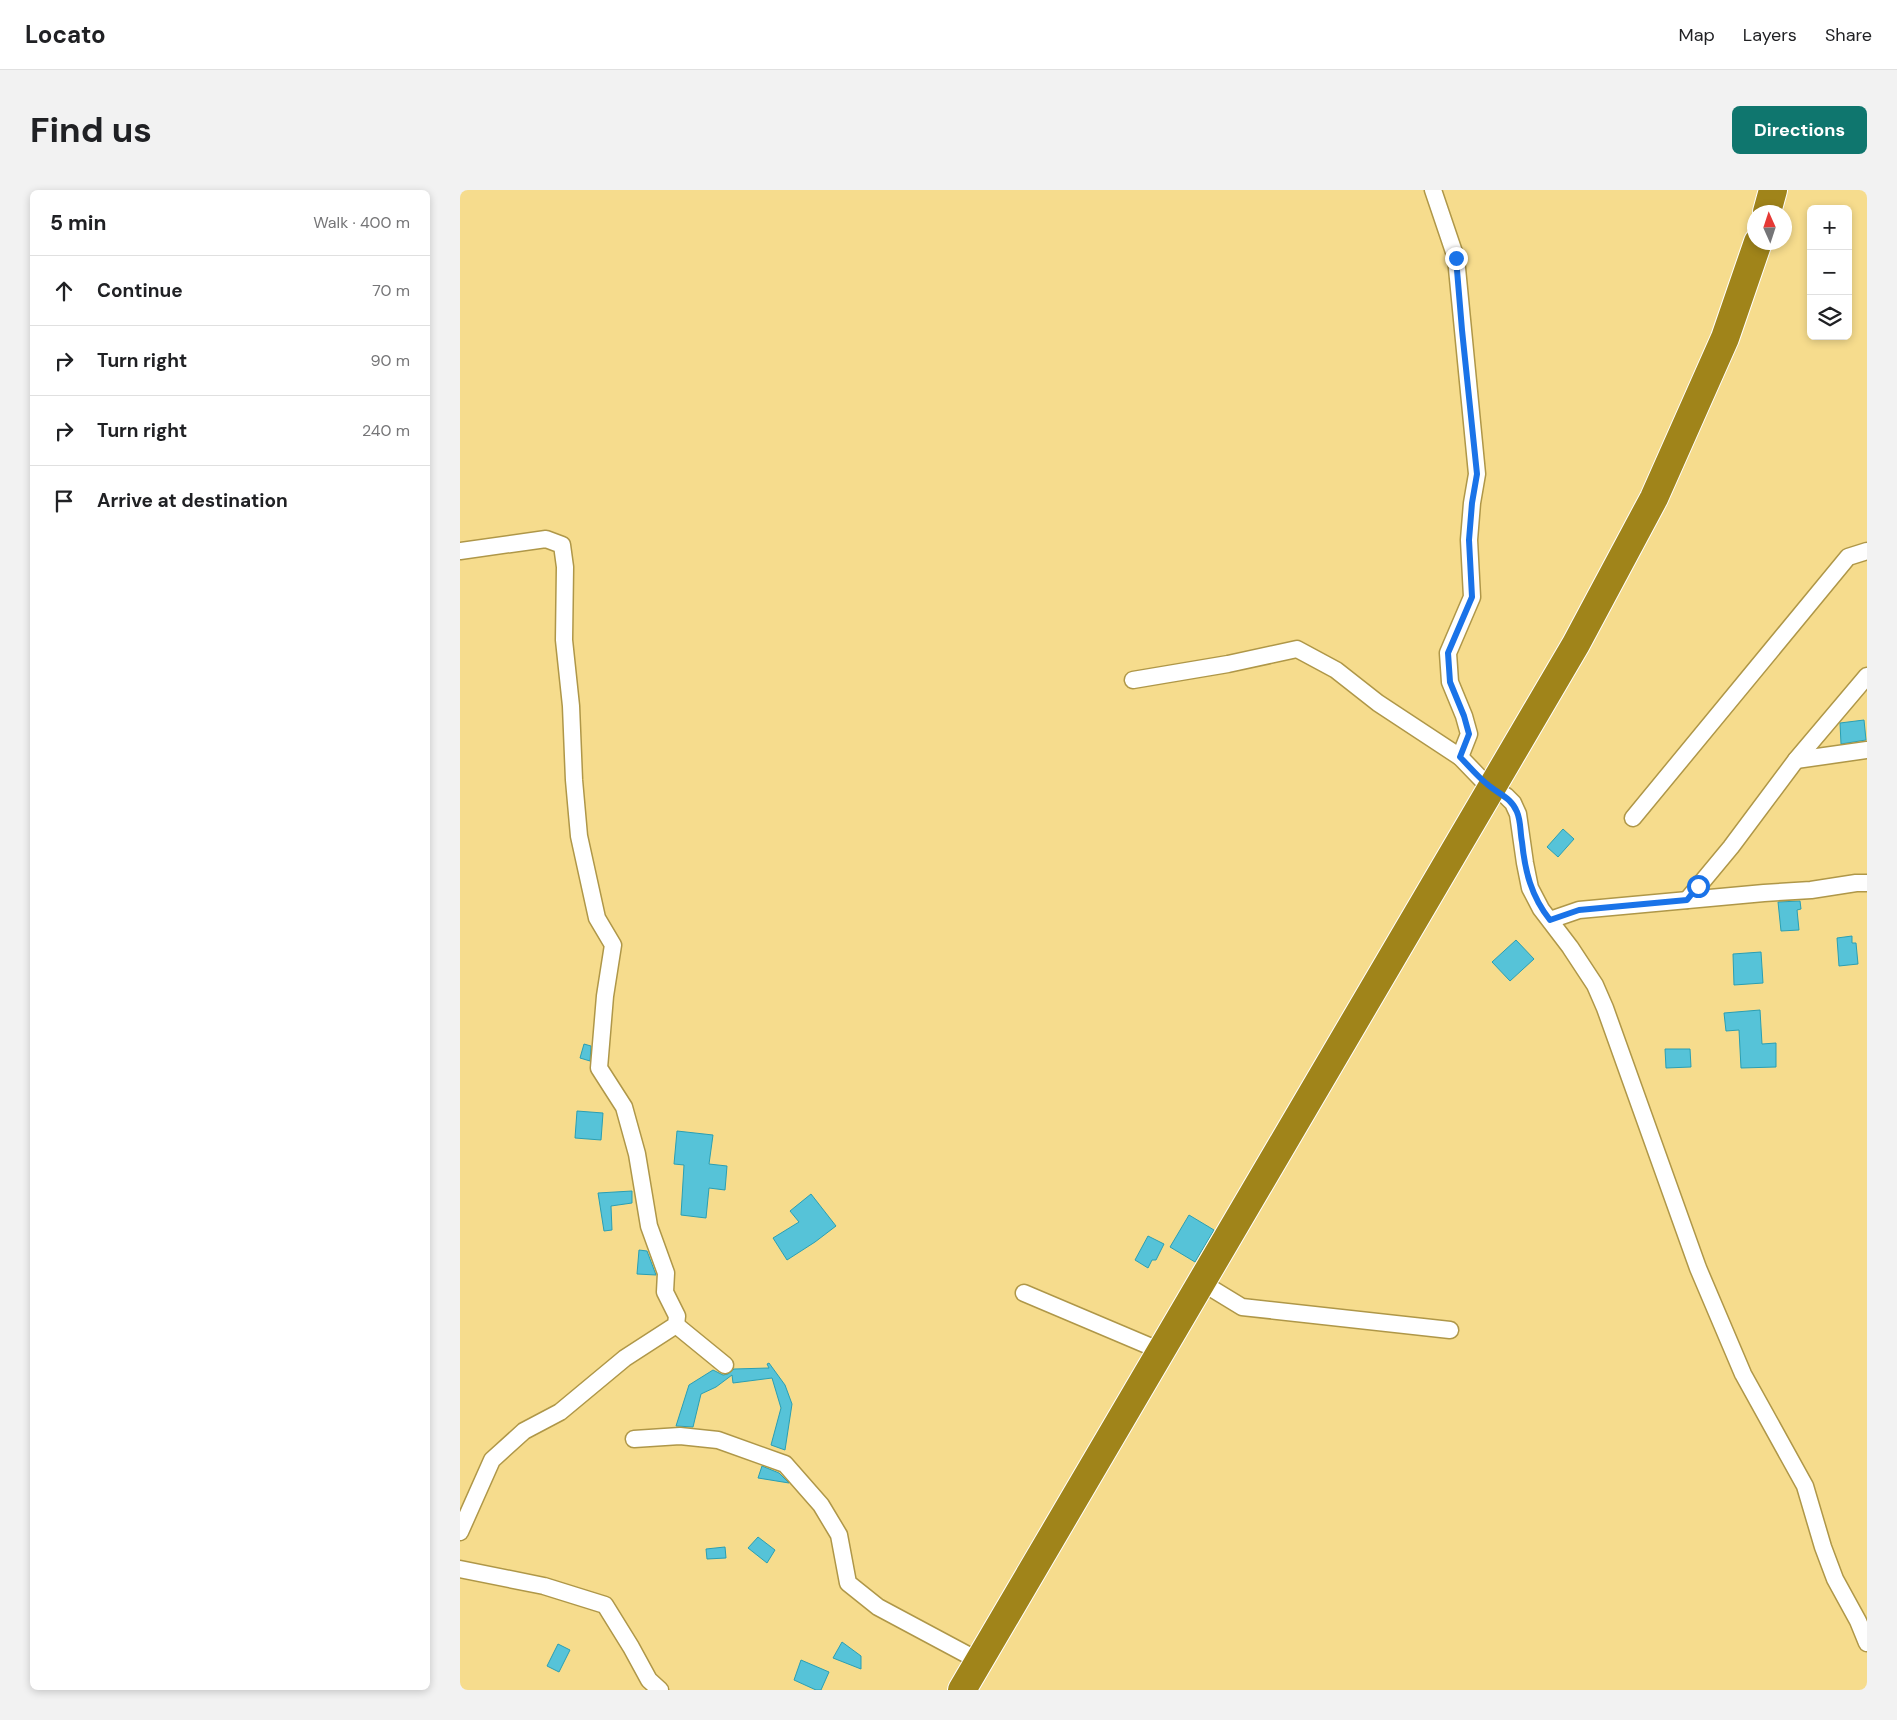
<!DOCTYPE html>
<html lang="en">
<head>
<meta charset="utf-8">
<style>
  :root { --surface:#fff; --page:#f2f2f2; --text:#202124; --muted:#757577; --line:#e0e0e0; --accent:#0f766e }
  body { margin:0; font-family:"DM Sans",sans-serif; background:var(--page); color:var(--text) }
  .controls { position:absolute; right:15px; top:15px; display:grid; overflow:hidden; border-radius:8px; box-shadow:0 2px 8px #0003 }
  .controls button { width:45px; height:45px; display:grid; place-items:center; padding:0; border:0; border-bottom:1px solid var(--line); background:var(--surface); color:var(--text); font:25px sans-serif }
  .compass { position:absolute; left:1287px; top:15px; width:45px; height:45px; border-radius:50%; background:var(--surface); box-shadow:0 2px 8px #0003; rotate:357deg }
  .stop { position:absolute; width:15px; height:15px; margin:-11px; border:4px solid #1a73e8; border-radius:50%; background:#fff }
  .stop.end { background:#1a73e8; border-color:#fff; box-shadow:0 1px 5px #0008 }
  .list { margin:0; padding:0; list-style:none }
  h2 { display:flex; justify-content:space-between; align-items:center; height:65px; margin:0; padding:0 20px; font-size:21px }
  h2 small { font-size:16px; font-weight:400; color:var(--muted) }
  .list li { display:grid; grid-template-columns:32px 1fr auto; gap:15px; align-items:center; box-sizing:border-box; height:70px; padding:0 20px; border-top:1px solid var(--line) }
  .list b { display:block; font-size:19px; white-space:nowrap }
  .list em { font-size:16px; font-style:normal; color:var(--muted) }
  .icon { flex:none; width:28px; height:28px; fill:none; stroke:currentColor; stroke-width:2; stroke-linecap:round; stroke-linejoin:round }
  .map { position:relative; flex:none; width:1407px; height:1500px; overflow:hidden; border-radius:8px }
  header { display:flex; align-items:center; gap:30px; box-sizing:border-box; height:70px; padding:0 25px; background:var(--surface); border-bottom:1px solid var(--line) }
  header strong { font-size:24px }
  nav { display:flex; gap:28px; margin-inline-start:auto; font-size:18px }
  .intro { display:flex; align-items:center; justify-content:space-between; box-sizing:border-box; height:120px; padding:0 30px }
  h1 { margin:0; font-size:35px }
  .button { padding:12px 22px; border-radius:8px; background:var(--accent); color:#fff; font-size:18px; font-weight:700 }
  main { display:flex; gap:30px; padding:0 30px }
  aside { flex:1; background:var(--surface); border-radius:8px; box-shadow:0 2px 8px #0003 }
  .map>svg:first-child { display:block }
  .building { fill:#56c3d8; stroke:#2a9fb3 }
  .lines { fill:none; stroke-linecap:round; stroke-linejoin:round }
  .street-casing { stroke:#af9748; stroke-width:19 }
  .highway-casing { stroke:#fff; stroke-width:30 }
  .street { stroke:#fff; stroke-width:16 }
  .highway { stroke:#a0841a; stroke-width:28 }
  .route { stroke:#1a73e8; stroke-width:6 }
</style>
</head>
<body>
<header>
<strong>Locato</strong>
<nav><a>Map</a><a>Layers</a><a>Share</a></nav>
</header>
<div class="intro"><h1>Find us</h1><a class="button">Directions</a></div>
<main>
<aside>
<h2>5 min<small>Walk · 400 m</small></h2>
<ul class="list">
<li><svg class="icon" aria-label="ahead" viewBox="0 0 24 24"><path d="M12 20V5M6 11l6-6 6 6"/></svg><div><b>Continue</b></div><em>70 m</em></li>
<li><svg class="icon" aria-label="right" viewBox="0 0 24 24"><path d="M7 20v-9h11M14 6l5 5-5 5"/></svg><div><b>Turn right</b></div><em>90 m</em></li>
<li><svg class="icon" aria-label="right" viewBox="0 0 24 24"><path d="M7 20v-9h11M14 6l5 5-5 5"/></svg><div><b>Turn right</b></div><em>240 m</em></li>
<li><svg class="icon" aria-label="arrive" viewBox="0 0 24 24"><path d="M6 21V4h12l-3 4 3 4H6"/></svg><div><b>Arrive at destination</b></div></li>
</ul>
</aside>
<div class="map">
<svg width="1407" height="1500" viewBox="0 0 1407 1500">
  <rect width="100%" height="100%" fill="#f6dc8d"/>
  <!-- building -->
  <g class="building">
    <path d="M1404 530 1406 550 1381 554 1380 533Z"/>
    <path d="M1103 639 1114 649 1098 667 1087 657Z"/>
    <path d="M1340 711 1341 719 1337 720 1339 740 1321 741 1318 712Z"/>
    <path d="M1392 746V753H1396L1398 774 1379 776 1377 748Z"/>
    <path d="M1056 750 1074 769 1050 791 1032 772Z"/>
    <path d="M1301 762 1303 793 1274 795 1273 764Z"/>
    <path d="M1300 820 1302 854 1316 853V877L1281 878 1279 840 1266 841 1264 823Z"/>
    <path d="M124 854 131 856 130 871 120 868Z"/>
    <path d="M1205 859H1230L1231 877 1206 878Z"/>
    <path d="M117 921 143 923 141 950 115 948Z"/>
    <path d="M217 941 253 945 249 974 267 976 265 1000 249 998 246 1028 221 1025 224 975 214 974Z"/>
    <path d="M172 1001V1013L151 1016 152 1040 144 1041 138 1003Z"/>
    <path d="M351 1004 376 1036 355 1052 327 1070 313 1048 339 1032 330 1021Z"/>
    <path d="M729 1025 754 1040 735 1072 710 1057Z"/>
    <path d="M688 1046 704 1054 696 1070H692L688 1078 675 1070Z"/>
    <path d="M179 1060 187 1061 196 1085 177 1084Z"/>
    <path d="M309 1173 325 1195 332 1214 325 1260 311 1255 321 1218 312 1188 273 1193 272 1185 256 1197 241 1204 233 1237 216 1236 229 1195 253 1180 263 1185 268 1184 274 1179 309 1178 307 1174Z"/>
    <path d="M302 1276 319 1283 329 1293 298 1288Z"/>
    <path d="M298 1347 315 1360 307 1373 288 1358Z"/>
    <path d="M265 1357 266 1368 247 1369 246 1359Z"/>
    <path d="M382 1452 401 1466V1479L373 1468Z"/>
    <path d="M98 1454 110 1460 99 1482 87 1476Z"/>
    <path d="M341 1470 369 1482 361 1500H356L334 1490Z"/>
  </g>
  <g class="lines">
    <defs>
      <g id="street">
        <path d="M973 0 996 68 1017 284 1012 313 1009 350 1012 407 988 463 990 492 1004 526 1009 544 1000 567"/>
        <path d="M0 361 86 349 102 355 105 377 104 450 111 516 114 590 119 646 137 728 153 755 145 806 139 878 164 917 177 964 189 1036 206 1083 205 1102 217 1126 216 1135 165 1168 100 1222 64 1241 32 1270 0 1342"/>
        <path d="M673 490 768 474 837 459 876 480 918 513 1000 567 1026 594 1046 606 1053 613 1058 624 1065 673 1070 698 1081 719 1110 757 1135 795 1145 818 1238 1078 1283 1184 1345 1296 1363 1357 1375 1389 1398 1431 1407 1453"/>
        <path d="M1336 570 1407 560"/>
        <path d="M1173 628 1388 367 1407 361"/>
        <path d="M1227 710 1271 657 1336 570 1407 486"/>
        <path d="M1090 730 1119 720 1304 703 1351 700 1396 693H1407"/>
        <path d="M741 1092 782 1117 990 1140"/>
        <path d="M564 1103 701 1161"/>
        <path d="M216 1135 265 1175"/>
        <path d="M174 1249 220 1246 258 1250 325 1274 361 1315 379 1345 388 1393 418 1417 519 1471"/>
        <path d="M0 1379 84 1396 145 1415 171 1457 189 1490 200 1500"/>
      </g>
      <g id="highway">
        <path d="M1307 22 1313 0"/>
        <path d="M502 1500 1116 454 1194 308 1265 148 1298 52"/>
      </g>
    </defs>
    <!-- street casing -->
    <use href="#street" class="street-casing"/>
    <!-- highway casing -->
    <use href="#highway" class="highway-casing"/>
    <!-- street -->
    <use href="#street" class="street"/>
    <!-- highway -->
    <use href="#highway" class="highway"/>
  </g>
  <g class="lines">
    <!-- route -->
    <path class="route" d="M996 68 1002 140 1017 284 1012 313 1009 350 1012 407 988 463 990 492 1004 526 1009 544 1000 567C1009 576 1017 586 1027 594 1038 604 1051 607 1057 622 1061 631 1060 642 1062 652 1065 681 1071 706 1090 730L1119 720 1227 710 1238 696"/>
  </g>
</svg>
<div class="controls">
<button>+</button>
<button>−</button>
<button><svg class="icon" aria-label="layers" viewBox="0 0 24 24"><path d="M12 4l9 5-9 5-9-5zM3 14l9 5 9-5"/></svg></button>
</div>
<svg class="compass" viewBox="-18 -18 36 36"><path d="M0-13l5 13h-10z" fill="#e53935"/><path d="M0 13l5-13h-10z" fill="#757577"/></svg>
<div class="stop" style="left:1238px;top:696px"></div>
<div class="stop end" style="left:996px;top:68px"></div>
</div>
</main>
</body>
</html>
